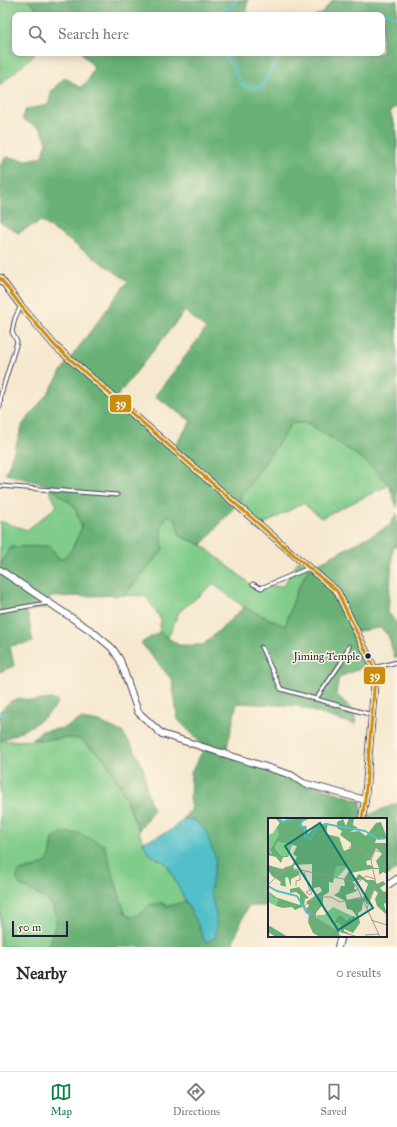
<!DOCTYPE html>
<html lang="en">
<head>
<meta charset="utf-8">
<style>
  :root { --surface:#fff; --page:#f2f2f3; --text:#2b2b33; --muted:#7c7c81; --line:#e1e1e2; --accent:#0b8043 }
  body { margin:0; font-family:"IM FELL Great Primer",serif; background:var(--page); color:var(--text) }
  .scale { position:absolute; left:12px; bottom:10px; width:56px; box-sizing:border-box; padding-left:4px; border:2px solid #22223b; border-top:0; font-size:11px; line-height:14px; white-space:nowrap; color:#22223b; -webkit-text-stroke:3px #fcf5e5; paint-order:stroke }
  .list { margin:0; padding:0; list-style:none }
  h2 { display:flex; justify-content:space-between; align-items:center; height:52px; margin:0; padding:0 16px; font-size:17px }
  h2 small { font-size:13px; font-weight:400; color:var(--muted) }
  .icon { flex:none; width:22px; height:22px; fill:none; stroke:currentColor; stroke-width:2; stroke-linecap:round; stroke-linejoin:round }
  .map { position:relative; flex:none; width:397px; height:947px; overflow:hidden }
  .search { position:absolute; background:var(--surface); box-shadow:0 2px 10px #0003; left:12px; right:12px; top:12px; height:44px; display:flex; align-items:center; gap:10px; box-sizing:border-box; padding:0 14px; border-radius:8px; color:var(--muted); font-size:15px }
  .sheet { height:124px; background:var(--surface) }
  nav { display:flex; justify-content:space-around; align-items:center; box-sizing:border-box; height:56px; border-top:1px solid var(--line); background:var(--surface); font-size:11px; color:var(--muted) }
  nav a { display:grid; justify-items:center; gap:2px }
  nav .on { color:var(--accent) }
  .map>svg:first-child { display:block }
  .green { fill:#80cc8a; stroke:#517762 }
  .forest { fill:#68b076; stroke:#456958; fill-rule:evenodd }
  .water { fill:#53c0c9; stroke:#3a7182 }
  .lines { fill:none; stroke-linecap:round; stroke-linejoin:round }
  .stream { stroke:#53c0c9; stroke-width:2.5 }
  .service-casing { stroke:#424051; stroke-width:5 }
  .minor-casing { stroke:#424051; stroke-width:8 }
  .service { stroke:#fff; stroke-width:3 }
  .minor { stroke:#fff; stroke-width:6 }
  .bus-1-casing { stroke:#fcf5e5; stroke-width:6 }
  .bus-1 { stroke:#cc8c0c; stroke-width:3 }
  .bus-dot { fill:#22223b; stroke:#fcf5e5; stroke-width:1.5 }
  .labels { text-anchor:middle; stroke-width:3; stroke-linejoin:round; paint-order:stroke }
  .bus-label { font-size:11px; fill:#22223b; stroke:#fcf5e5; text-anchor:end }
  .inset-river { fill:none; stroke:#53c0c9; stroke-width:2 }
  .inset-road { fill:none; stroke:#a19994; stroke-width:1 }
  .view { fill:#0f766e; fill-opacity:0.15; stroke:#0f766e; stroke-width:2 }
  .inset-edge { fill:none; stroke:#22223b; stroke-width:2 }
  .line-badge { stroke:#fcf5e5; stroke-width:1.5 }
  .badge-label { font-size:11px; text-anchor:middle; font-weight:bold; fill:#fff }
</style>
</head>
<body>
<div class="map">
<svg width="397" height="947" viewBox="0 0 397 947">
  <rect width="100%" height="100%" fill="#fcf5e5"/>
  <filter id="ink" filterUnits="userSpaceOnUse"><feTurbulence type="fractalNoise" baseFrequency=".025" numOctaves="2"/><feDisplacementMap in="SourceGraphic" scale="8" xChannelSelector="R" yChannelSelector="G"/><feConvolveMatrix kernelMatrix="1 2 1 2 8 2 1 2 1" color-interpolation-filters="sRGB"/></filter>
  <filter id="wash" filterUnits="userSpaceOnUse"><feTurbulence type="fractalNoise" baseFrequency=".012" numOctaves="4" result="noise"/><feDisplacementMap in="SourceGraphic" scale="16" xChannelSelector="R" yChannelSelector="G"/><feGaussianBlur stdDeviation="0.9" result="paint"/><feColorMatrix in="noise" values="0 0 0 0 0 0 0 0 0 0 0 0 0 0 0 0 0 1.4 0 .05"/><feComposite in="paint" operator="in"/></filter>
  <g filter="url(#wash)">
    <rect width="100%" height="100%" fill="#f6e8cf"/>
    <!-- green -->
    <g class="green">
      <path d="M0 0H27L45 15H15V53H36L0 85Z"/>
      <path d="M292 423H308L364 460 389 485 321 518 303 503 259 527 235 506Z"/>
      <path d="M47 485 74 506 82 527 71 551 61 560 49 546 11 547 2 561H0V521L27 530 57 506Z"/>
      <path d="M168 515 176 520 180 536 202 545 254 587 283 586 299 560 309 568 297 590 285 626 244 607 213 584 179 612 168 637 159 632 161 620 146 596 125 595 163 550 161 527Z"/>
      <path d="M66 738 79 739 104 758 120 786 148 853 167 864 186 902 168 906 162 903 150 905 138 915 131 917 125 913 104 845 53 839 50 858 47 862 34 869 20 885 47 900 53 907 57 917 51 940 46 947H0V741L43 740Z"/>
    </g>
    <!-- forest -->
    <g class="forest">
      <path d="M27 0H248L245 15H45Z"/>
      <path d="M333 0H378L397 1V107L390 112 397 132V508L389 485 364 460 308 423H292L235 506 202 545 180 536 176 520 167 515 161 527 163 550 125 595 50 597 47 608 27 611 33 642 10 646 14 666 0 672V561H2L11 547 49 546 61 560 71 551 82 527 74 506 47 485 6 474 23 424 48 393 64 367 128 281 41 221 18 233 0 222V166L6 157 27 160 42 157 47 142 41 129 22 119 26 109 48 105 52 90 65 77 80 88 88 81 94 67 82 53H382V15H316L321 14ZM185 311 206 329 155 396 191 421 172 450 114 400Z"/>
      <path d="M397 513V547H393L388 612 397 624V658H395L388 635 380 628 352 632 364 667 339 677 336 694 354 711 356 725 296 706 237 703 226 752 291 777 361 801 362 818 397 803V869L386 876V819H269V906H248L231 947H46L51 940 57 917 53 907 47 900 20 885 16 878 20 871 29 868 34 869C52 859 50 859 53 839L60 833H78L104 845 125 913 131 917 138 915 150 905 162 903 168 906 186 902 196 920 205 942 216 915 210 891 216 859 194 820 183 819 191 809 190 797 191 772 205 747 178 720 172 680 141 643 159 632 179 645H203L244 607 285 626 297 590 309 568 389 526Z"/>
      <path d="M20 698 32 701 52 699 58 702C49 719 18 734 0 741V711L11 701Z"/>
      <path d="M81 719 100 722 122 732 134 749 144 770 147 792 153 810 139 830 120 786 104 758 79 739 66 738 43 740 32 739 41 731 64 728Z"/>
    </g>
    <!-- water -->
    <path class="water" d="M183 819 194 820 205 830 216 859 210 891 216 915V938L205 942 196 920 186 902 167 864 148 853 143 842 170 831Z"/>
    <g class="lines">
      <!-- stream -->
      <g class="stream">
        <path d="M211 15 213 12 232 7 236 0"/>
        <path d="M357 15 360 12H382L397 17"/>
        <path d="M221 53 231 63 240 83 246 87 262 88 279 53"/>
        <path d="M0 715 6 713"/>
      </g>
    </g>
  </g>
  <g filter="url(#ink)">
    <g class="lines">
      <defs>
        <g id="service">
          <path d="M0 407 1 394 17 342 12 332 15 318 21 306"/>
          <path d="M0 486 117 495"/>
          <path d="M253 584 261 588 309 568"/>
          <path d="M0 611 47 603"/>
          <path d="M261 647 281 689 372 715"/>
          <path d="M374 668 397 662"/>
          <path d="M316 699 341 663 349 646"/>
        </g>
        <g id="minor">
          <path d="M0 278 21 306 55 346 309 568 337 591 374 668 375 677 365 800 362 819"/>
          <path d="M0 570 93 632 112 648 120 660 138 712 162 734 291 775 303 783 365 800"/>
          <path d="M386 886 397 879"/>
          <path d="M338 947 341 936"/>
        </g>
      </defs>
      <!-- service casing -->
      <use href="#service" class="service-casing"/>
      <!-- minor casing -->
      <use href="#minor" class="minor-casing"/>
      <!-- service -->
      <use href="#service" class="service"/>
      <!-- minor -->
      <use href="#minor" class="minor"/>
      <defs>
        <path id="bus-1" d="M0 278 21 306 55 346 309 568 337 591 374 668 375 677 365 800 362 819"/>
      </defs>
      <!-- bus-1 casing -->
      <use href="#bus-1" class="bus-1-casing"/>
      <!-- bus-1 -->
      <use href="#bus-1" class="bus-1"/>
    </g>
  </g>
  <!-- markers -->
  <circle class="bus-dot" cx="368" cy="656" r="3.5"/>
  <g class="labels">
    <!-- bus labels -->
    <g class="bus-label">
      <text x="360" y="660">Jiming Temple</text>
    </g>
  </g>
  <!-- overview -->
  <g transform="translate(268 818)">
    <rect width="119" height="119" fill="#f6e8cf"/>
    <path d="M12 4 11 16 2 33 3 36 0 34V17L5 15ZM10 24 24 27 21 37 14 38 12 35 7 30ZM67 49 68 48 79 49 69 60H66ZM0 73 10 81 8 88 0 84ZM65 89 84 98 80 102 73 97 69 100 68 106H73V114L48 100 49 97H56Z" fill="#80cc8a"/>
    <path d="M7 0 15 3 23 0H41L34 4V8H38L40 16 49 7 60 5 58 16 71 19 76 33 83 30V25L72 17 74 13 69 10V4L75 1 78 8 81 0H86L85 7 90 10 82 14 91 13 98 18 108 5 113 4 119 20 108 21 107 25H119V56L115 54 111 57V51H103L83 55 87 61 91 56 99 62H106L109 66 115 63 118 66 112 70 116 74 119 73V84L116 86 119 97 109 88 107 81 110 75 106 72 99 87 97 83 95 84 94 92 90 95 92 105 85 115 76 111V113L83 116 73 114V106L67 105 69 99 73 97 79 102 84 98 89 99 84 92 79 91 77 83 66 77 71 74 73 68H77L76 61 81 53 79 49 68 48 65 65 61 64V74L55 78V86L48 95V100L71 113V117L77 119H52L45 115 40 104 41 96 37 94 41 87 38 84 54 73 52 69 44 70V46L26 47 25 51 31 53V57L23 61V69L20 59 17 60 18 69 12 67 13 64 4 58 0 52V47L14 51 24 47 29 39 25 36 29 28 10 24 7 30 14 38 21 37 20 39H15L13 45 8 39 0 37V34L4 36 2 32 11 16 9 10 12 5ZM108 30 114 36 108 43 111 50H106L102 47H99L98 43 102 42ZM94 61 100 66 95 80 79 82 78 77 89 73 86 71 87 67 84 64ZM31 69 41 80 37 81 36 88 27 92 24 89 15 90 8 88 10 81 6 80 0 73 7 79 32 87V77L28 74 22 75V71ZM0 108H2L20 119H8L0 114Z" fill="#68b076" fill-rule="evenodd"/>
    <path class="inset-river" d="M9 0 15 4 28 0M40 0 34 3 32 7 37 11V19L43 21 50 8 58 6 97 13 110 21 119 20M0 68 9 73 29 78 39 95 43 97"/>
    <path class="inset-road" d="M81 30 86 26 89 31H94L103 42 108 66 99 90M103 42 107 32 111 34M36 54 41 70 42 72 44 75 42 77 38 74 42 72 55 65M88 66 98 58 107 61M0 67 18 49 80 62 88 67 112 119M28 68V63L32 62V52M76 71 81 74 90 71M47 99 48 86 55 79M103 102 119 107M97 117 111 116M90 119 70 113 47 99 36 88 47 79H63L72 84 94 79"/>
    <path class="view" d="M52 5 105 90 70 112 17 28Z"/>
    <rect width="119" height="119" class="inset-edge"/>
  </g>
  <g class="line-badge">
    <rect x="109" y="394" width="23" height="19" rx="4" fill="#cc8c0c"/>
    <rect x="363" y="666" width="23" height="19" rx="4" fill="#cc8c0c"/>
  </g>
  <g class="badge-label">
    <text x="121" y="407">39</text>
    <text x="375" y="679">39</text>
  </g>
</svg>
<div class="scale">50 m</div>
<div class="search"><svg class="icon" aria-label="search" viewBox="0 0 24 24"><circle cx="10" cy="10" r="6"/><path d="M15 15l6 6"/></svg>Search here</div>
</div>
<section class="sheet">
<h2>Nearby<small>0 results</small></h2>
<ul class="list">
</ul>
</section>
<nav>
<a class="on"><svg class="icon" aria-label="map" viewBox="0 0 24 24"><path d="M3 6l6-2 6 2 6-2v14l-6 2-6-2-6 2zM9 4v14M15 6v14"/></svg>Map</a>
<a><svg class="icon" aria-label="directions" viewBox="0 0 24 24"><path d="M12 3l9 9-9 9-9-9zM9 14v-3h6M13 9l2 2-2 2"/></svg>Directions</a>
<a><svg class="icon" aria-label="saved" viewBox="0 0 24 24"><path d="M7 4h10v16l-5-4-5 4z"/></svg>Saved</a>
</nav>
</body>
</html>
